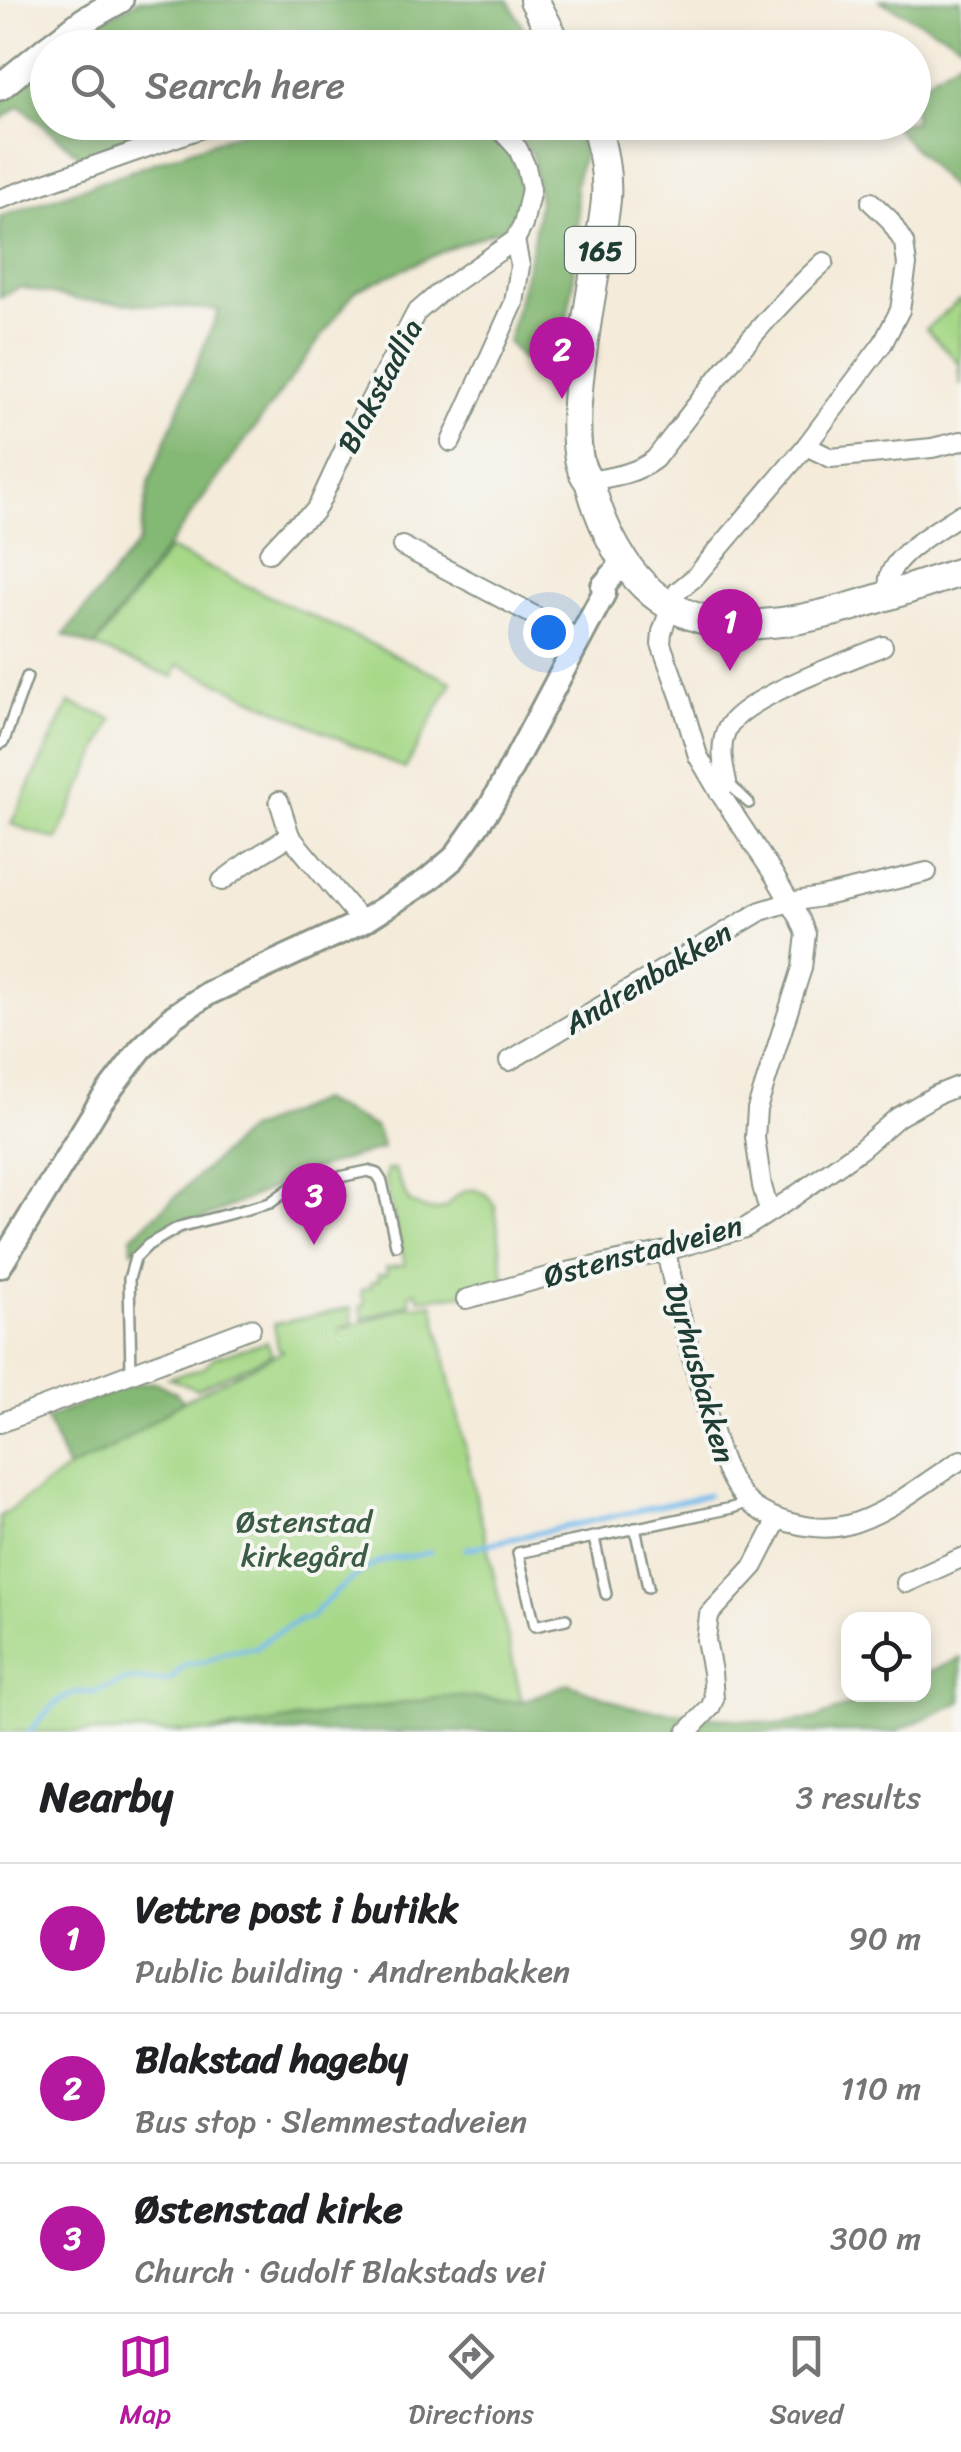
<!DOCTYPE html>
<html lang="en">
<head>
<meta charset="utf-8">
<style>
  :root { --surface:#fff; --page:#f2f2f2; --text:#202124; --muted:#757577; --line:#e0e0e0; --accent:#b5179e }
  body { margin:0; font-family:Sriracha,sans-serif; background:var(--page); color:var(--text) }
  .controls { position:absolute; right:30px; bottom:30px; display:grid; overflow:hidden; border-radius:20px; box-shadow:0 5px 15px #0003 }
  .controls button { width:90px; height:90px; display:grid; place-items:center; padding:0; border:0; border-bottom:2px solid var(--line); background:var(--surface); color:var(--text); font:50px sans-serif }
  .you { position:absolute; left:548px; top:632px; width:35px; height:35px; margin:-25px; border:8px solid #fff; border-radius:50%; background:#1a73e8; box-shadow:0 0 0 15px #1a73e833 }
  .badge { display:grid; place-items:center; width:65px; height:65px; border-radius:50%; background:var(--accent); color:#fff; font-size:32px; font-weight:700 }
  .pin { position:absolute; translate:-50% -82px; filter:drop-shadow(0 2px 5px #0008) }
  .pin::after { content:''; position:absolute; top:52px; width:35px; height:30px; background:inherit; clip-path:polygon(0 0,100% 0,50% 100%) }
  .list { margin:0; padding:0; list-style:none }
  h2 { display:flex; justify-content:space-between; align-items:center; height:130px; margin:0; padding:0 40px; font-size:42px }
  h2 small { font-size:32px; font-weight:400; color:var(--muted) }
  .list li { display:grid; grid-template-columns:65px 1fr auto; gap:30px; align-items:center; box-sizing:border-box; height:150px; padding:0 40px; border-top:2px solid var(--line) }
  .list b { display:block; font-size:38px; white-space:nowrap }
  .list p { margin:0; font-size:32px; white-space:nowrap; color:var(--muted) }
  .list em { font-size:32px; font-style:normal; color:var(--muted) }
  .icon { flex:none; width:55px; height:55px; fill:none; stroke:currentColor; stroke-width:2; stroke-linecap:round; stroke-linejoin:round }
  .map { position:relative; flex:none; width:961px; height:1732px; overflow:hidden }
  .search { position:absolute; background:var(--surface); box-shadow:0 5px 15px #0003; left:30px; right:30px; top:30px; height:110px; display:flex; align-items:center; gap:25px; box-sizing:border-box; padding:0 35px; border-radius:55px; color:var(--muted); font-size:38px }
  .sheet { height:580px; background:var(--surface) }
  nav { display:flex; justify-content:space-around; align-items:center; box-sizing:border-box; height:140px; border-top:2px solid var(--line); background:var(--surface); font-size:28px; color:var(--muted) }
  nav a { display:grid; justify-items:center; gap:5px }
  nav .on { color:var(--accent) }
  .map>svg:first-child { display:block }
  .green { fill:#a6d887; stroke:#628a5e; stroke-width:2.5 }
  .forest { fill:#84b874; stroke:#527a54; stroke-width:2.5 }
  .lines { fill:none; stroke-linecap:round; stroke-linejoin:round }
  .stream { stroke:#75bbec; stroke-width:5 }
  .service-casing { stroke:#8a9487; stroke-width:14 }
  .minor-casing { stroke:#8a9487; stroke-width:22 }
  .tertiary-casing { stroke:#8a9487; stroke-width:28 }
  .secondary-casing { stroke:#8a9487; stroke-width:30 }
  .primary-casing { stroke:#8a9487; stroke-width:32 }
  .service { stroke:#fff; stroke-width:9 }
  .minor { stroke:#fff; stroke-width:18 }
  .tertiary { stroke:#fff; stroke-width:22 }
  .secondary { stroke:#fff; stroke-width:25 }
  .primary { stroke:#fff; stroke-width:28 }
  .labels { text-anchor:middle; stroke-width:8; stroke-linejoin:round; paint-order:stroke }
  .shield { fill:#f6f6f2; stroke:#60746d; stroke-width:2.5 }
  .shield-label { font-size:28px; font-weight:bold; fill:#1f3d34 }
  .street-label { font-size:30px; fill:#1f3d34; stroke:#f6f6f2 }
  .park-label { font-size:30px; fill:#3a5c45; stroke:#f6f6f2 }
</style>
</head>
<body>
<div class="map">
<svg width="961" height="1732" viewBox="0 0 961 1732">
  <rect width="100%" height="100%" fill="#f6f6f2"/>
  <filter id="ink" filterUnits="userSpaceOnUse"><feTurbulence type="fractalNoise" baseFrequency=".01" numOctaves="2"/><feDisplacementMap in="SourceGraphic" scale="20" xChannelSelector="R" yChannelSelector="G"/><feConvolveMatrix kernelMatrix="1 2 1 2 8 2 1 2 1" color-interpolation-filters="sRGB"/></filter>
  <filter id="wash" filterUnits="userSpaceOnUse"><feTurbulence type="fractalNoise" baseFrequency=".0048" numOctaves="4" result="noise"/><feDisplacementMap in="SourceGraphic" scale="40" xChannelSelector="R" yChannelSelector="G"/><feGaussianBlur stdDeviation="2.25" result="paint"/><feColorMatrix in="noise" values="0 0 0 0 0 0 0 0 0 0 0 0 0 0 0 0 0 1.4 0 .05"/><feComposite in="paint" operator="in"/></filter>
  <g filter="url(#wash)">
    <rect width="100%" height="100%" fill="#f4ebda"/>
    <!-- green -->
    <g class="green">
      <path d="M959 300H961V387L959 363 926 329Z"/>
      <path d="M169 549 452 682 405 769 178 664 174 677 95 647Z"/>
      <path d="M69 703 113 719 57 840 11 824Z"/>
      <path d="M394 1169 409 1202C419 1206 431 1214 442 1209 448 1207 449 1202 454 1198 470 1184 486 1189 495 1206L505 1285 473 1293 419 1299 416 1291 409 1294 411 1303 363 1319 360 1306 365 1305 361 1290 371 1287 370 1283 379 1280 378 1275 387 1274 386 1268 405 1264 385 1179 387 1170Z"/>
      <path d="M433 1303 522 1702 452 1696 211 1732H0V1517L68 1469 113 1448 183 1401 283 1351 278 1348 274 1324 351 1308 353 1323 336 1331 407 1307Z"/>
      <path d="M267 1342 272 1354 197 1389 168 1378 204 1368 214 1357Z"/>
    </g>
    <!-- forest -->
    <g class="forest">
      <path d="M140 0H508L534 47 60 48 74 34Z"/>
      <path d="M878 0H961V43Z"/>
      <path d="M961 58V199L896 129 894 123 914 122V88Z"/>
      <path d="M47 59 48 122 183 123 85 160 20 106 0 120V102Z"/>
      <path d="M270 122 456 123 509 150 524 189 513 224 446 250 355 291 94 647 64 635 139 542 150 479 219 310 78 300 20 287 0 298V217Z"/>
      <path d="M503 123H572L584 151 575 185 578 217 573 286 558 365 521 359 508 342 533 242 539 201 532 153Z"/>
      <path d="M319 1100 375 1127 383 1148 315 1169 132 1250V1237L246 1131Z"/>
      <path d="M155 1382 176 1393 183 1401 113 1448 68 1469 46 1419 125 1386Z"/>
      <path d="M961 1658V1702L895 1732H211L452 1696 522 1702 568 1683 629 1707 775 1724 815 1719 874 1695 924 1694V1674Z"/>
    </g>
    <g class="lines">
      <!-- stream -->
      <g class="stream">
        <path d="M466 1549 708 1495"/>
        <path d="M29 1732C39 1721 48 1708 61 1700 66 1697 72 1695 77 1692L92 1693 128 1680 164 1681 171 1679 186 1664 205 1662 229 1651 256 1648 267 1639 299 1620 312 1617 318 1609C339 1590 361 1566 390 1559 404 1556 416 1557 430 1552"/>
      </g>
    </g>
  </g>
  <g filter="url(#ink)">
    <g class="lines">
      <defs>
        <g id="service">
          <path d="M0 744 4 741 27 677"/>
          <path d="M727 782 749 803"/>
          <path d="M131 1372 129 1279 135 1258 148 1245 179 1227 270 1203 292 1187 368 1171 377 1174 382 1182 396 1245"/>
          <path d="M635 1528 648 1587"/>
          <path d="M594 1538 606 1594"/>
          <path d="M566 1619 535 1626 518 1553 732 1508 748 1502"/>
        </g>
        <g id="minor">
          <path d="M0 199 219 122"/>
          <path d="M451 442 514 303 520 266 515 240"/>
          <path d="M806 446 831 458 932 448 961 441"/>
          <path d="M589 481C611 477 636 474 655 459 708 390 760 320 824 262"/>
          <path d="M402 546 579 639"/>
          <path d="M269 553 293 527 313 513 318 506 344 450 416 313 439 293 515 240 523 225 531 189 526 167 518 149 494 122"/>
          <path d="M678 591 695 577 806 446 883 343 900 310 907 265 904 243 889 219 871 202"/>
          <path d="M891 594C890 589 888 583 889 578 893 554 942 527 961 514"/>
          <path d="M671 606 662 632 661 644 681 699 698 756 719 792 774 875 800 919 806 934 802 968 757 1109 755 1138 762 1186 769 1211"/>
          <path d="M719 792 727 782C723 764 719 746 727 729 741 698 849 661 883 646"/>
          <path d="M279 801 290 836 362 922"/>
          <path d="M222 881 246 863 290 836"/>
          <path d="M509 1061 761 911 790 902 821 897 927 872"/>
          <path d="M666 1251C677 1305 691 1356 706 1409 715 1437 722 1471 741 1494 761 1521 816 1533 847 1525 889 1514 924 1482 961 1460"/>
          <path d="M466 1299 558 1274 666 1251 745 1228 789 1200 861 1149 898 1117 936 1095 961 1085"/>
          <path d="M0 1423 251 1328"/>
          <path d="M906 1583 961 1558"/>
          <path d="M687 1732 710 1708 714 1699 712 1672 706 1640 709 1615 754 1566 778 1519"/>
        </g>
        <path id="tertiary" d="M0 1266 100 1103 141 1049 174 1016 209 993 362 922 428 880 454 858 492 804 604 593 603 586 623 563"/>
        <g id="secondary">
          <path d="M48 48 85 20 120 0"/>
          <path d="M0 87 48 48"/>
        </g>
        <g id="primary">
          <path d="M534 0 559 48"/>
          <path d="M595 122C602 148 608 172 606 199 602 254 554 444 589 481 648 693 807 621 961 572"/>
        </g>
      </defs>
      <!-- service casing -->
      <use href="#service" class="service-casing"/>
      <!-- minor casing -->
      <use href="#minor" class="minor-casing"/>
      <!-- tertiary casing -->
      <use href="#tertiary" class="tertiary-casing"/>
      <!-- secondary casing -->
      <use href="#secondary" class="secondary-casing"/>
      <!-- primary casing -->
      <use href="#primary" class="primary-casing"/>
      <!-- service -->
      <use href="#service" class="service"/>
      <!-- minor -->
      <use href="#minor" class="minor"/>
      <!-- tertiary -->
      <use href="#tertiary" class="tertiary"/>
      <!-- secondary -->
      <use href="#secondary" class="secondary"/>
      <!-- primary -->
      <use href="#primary" class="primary"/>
    </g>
  </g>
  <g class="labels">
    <!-- shield labels -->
    <rect class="shield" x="565" y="227" width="70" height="46" rx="8"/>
    <g class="shield-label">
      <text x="600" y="260">165</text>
    </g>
    <!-- street labels -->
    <g class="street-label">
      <text transform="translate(380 386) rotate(-62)" y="10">Blakstadlia</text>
      <text transform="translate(648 978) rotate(-31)" y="10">Andrenbakken</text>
      <text transform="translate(643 1251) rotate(-15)" y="10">Østenstadveien</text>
      <text transform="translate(700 1373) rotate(74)" y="10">Dyrhusbakken</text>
    </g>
    <!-- park labels -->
    <g class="park-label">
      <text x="304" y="1532">Østenstad<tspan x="304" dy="34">kirkegård</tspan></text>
    </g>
  </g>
</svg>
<div class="controls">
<button><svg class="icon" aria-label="locate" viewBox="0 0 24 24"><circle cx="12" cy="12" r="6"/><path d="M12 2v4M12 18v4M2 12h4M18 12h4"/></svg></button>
</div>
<div class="you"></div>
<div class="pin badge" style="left:730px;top:671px">1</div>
<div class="pin badge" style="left:562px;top:399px">2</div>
<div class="pin badge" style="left:314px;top:1245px">3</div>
<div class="search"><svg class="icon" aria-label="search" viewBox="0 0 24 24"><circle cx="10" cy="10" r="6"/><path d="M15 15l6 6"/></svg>Search here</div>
</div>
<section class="sheet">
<h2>Nearby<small>3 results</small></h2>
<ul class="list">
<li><span class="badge">1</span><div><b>Vettre post i butikk</b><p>Public building · Andrenbakken</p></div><em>90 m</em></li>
<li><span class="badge">2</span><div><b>Blakstad hageby</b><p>Bus stop · Slemmestadveien</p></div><em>110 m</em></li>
<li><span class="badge">3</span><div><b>Østenstad kirke</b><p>Church · Gudolf Blakstads vei</p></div><em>300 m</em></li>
</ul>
</section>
<nav>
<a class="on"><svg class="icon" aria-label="map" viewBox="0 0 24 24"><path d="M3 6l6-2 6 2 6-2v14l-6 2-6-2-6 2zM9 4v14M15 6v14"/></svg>Map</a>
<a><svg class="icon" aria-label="directions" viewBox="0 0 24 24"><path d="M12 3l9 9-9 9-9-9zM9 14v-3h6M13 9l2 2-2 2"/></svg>Directions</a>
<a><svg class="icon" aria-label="saved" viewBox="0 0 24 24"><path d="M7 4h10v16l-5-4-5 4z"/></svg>Saved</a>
</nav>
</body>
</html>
